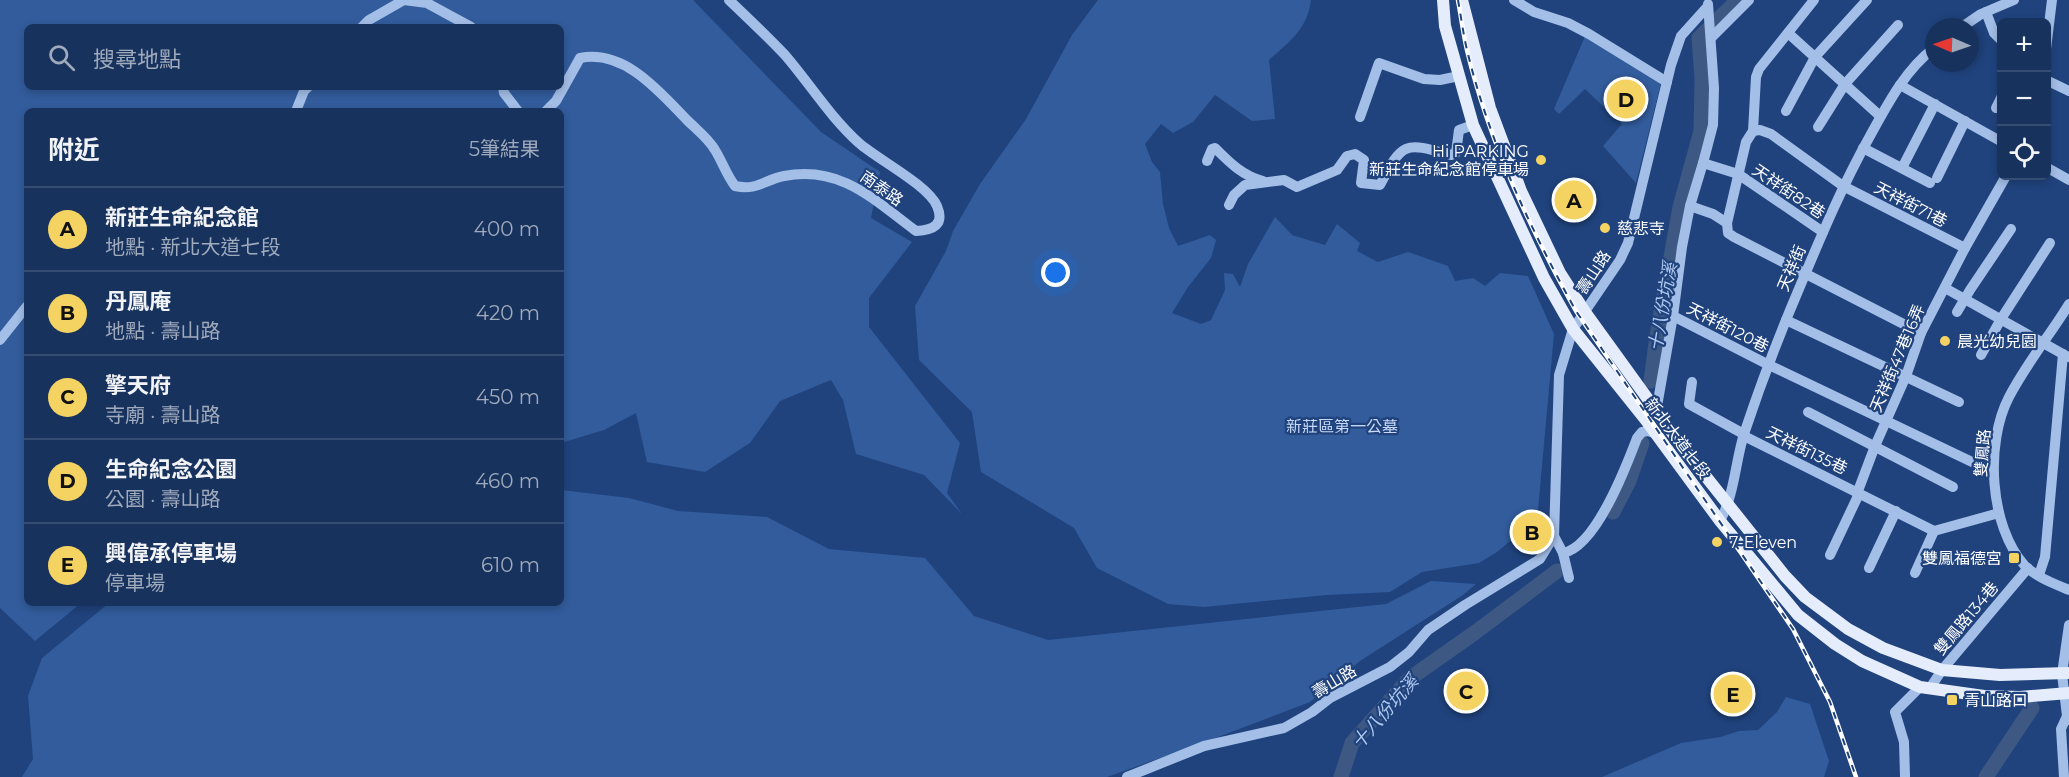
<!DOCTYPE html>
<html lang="zh-TW">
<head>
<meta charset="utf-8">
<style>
  :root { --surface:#18325e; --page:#213a64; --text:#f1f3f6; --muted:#9faabc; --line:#364d73; --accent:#f5d363 }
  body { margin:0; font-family:Montserrat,"Noto Sans TC",sans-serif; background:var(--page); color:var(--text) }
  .controls { position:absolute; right:18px; top:18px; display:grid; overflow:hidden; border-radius:9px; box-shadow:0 3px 9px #0003 }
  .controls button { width:54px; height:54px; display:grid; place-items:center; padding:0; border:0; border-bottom:2px solid var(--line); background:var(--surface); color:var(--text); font:30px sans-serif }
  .compass { position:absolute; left:1925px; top:18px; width:54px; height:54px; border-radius:50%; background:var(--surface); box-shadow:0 3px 9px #0003; rotate:272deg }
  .you { position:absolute; left:1056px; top:273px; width:21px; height:21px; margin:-15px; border:4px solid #fff; border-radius:50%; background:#1a73e8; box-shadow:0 0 0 9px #1a73e833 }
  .badge { display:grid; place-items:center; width:39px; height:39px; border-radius:50%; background:var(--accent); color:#111; font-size:20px; font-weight:700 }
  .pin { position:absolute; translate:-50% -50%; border:3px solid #fff; box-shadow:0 2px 6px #0006 }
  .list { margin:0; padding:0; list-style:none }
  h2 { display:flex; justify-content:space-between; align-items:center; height:78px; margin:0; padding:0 24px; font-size:26px }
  h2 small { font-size:20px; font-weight:400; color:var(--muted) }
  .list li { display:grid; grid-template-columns:39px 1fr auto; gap:18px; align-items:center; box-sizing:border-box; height:84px; padding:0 24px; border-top:2px solid var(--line) }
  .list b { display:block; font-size:22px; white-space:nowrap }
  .list p { margin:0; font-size:20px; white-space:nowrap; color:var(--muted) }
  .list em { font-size:20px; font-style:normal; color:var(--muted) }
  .icon { flex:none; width:33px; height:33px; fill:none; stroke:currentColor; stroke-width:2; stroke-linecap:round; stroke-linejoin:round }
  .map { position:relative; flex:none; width:2069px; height:777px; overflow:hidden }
  .search { position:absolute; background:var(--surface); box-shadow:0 3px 9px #0003; left:24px; top:24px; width:540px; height:66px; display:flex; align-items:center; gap:15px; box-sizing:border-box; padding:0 21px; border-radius:9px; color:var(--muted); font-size:22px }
  .panel { position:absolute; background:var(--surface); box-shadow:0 3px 9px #0003; left:24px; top:108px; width:540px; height:498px; border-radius:9px }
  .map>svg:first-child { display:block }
  .green { fill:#325c9c; fill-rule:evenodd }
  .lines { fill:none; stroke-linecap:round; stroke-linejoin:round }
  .river { stroke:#3d5883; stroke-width:15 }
  .minor { stroke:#a3bee7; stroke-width:10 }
  .major { stroke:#e5edfd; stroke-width:12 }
  .rail-casing { stroke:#fff; stroke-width:4.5 }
  .rail { stroke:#20437e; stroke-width:2; stroke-dasharray:7; stroke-linecap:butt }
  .poi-dot { fill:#f5d363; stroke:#20437e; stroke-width:2 }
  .labels { text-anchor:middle; stroke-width:4.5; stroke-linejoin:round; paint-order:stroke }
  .poi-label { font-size:16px; fill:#fff; stroke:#20437e; text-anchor:start }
  .street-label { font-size:16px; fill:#fff; stroke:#20437e }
  .park-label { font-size:16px; fill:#c7d9f5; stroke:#20437e }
  .water-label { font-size:18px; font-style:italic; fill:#aec8ef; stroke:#20437e }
</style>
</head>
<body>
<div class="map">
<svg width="2069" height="777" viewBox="0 0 2069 777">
  <rect width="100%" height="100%" fill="#20437e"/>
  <!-- green -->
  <g class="green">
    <path d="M0 0H693L821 132 880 172 871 218 912 242 869 298V327L960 443 947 493 962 514 924 475 856 454 843 400 831 380 780 401 750 443 705 472 647 462 636 413 604 430 561 443V111H27V603H81L35 641 0 608ZM27 27H561V87H27Z"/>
    <path d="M1098 0H1311C1307 30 1290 41 1269 60L1275 119 1252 121 1215 95 1193 122 1173 133 1161 124 1145 144 1152 162 1160 172 1163 204 1169 228 1178 246 1210 235 1216 240 1211 258 1188 287 1172 313 1201 324 1211 320 1225 290 1224 273 1233 274 1240 287 1248 264 1275 217 1292 235 1325 245 1337 224 1360 243 1357 251 1378 262 1408 252 1448 266 1455 281 1473 278 1485 286 1500 273 1528 276 1554 334 1538 510 1526 520 1522 531 1497 552 1479 563 1422 572 1390 592 1327 595 1204 607 1168 604 1097 568 1074 528 981 472 972 412 919 360 915 306 946 251 953 231 980 184 1026 119 1072 35Z"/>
    <path d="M1586 34 1661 83 1636 183 1603 146 1622 124 1585 89 1559 114 1554 109Z"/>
    <path d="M561 490 629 498 678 511 767 517 829 549 925 558 974 616 1048 640 1386 604 1431 581 1476 584 1463 595 1360 661 1310 702 1213 739 1107 777H22L33 759 28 696 42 658 109 603H561Z"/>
    <path d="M1786 697 1810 704 1829 761 1824 777H1602L1681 743 1720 737 1739 731 1758 730 1777 712Z"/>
  </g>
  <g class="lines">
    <!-- river -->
    <g class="river">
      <path d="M1651 381 1657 335 1680 207 1701 131 1702 79 1699 38 1738 0"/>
      <path d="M1613 512 1629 481 1642 443"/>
      <path d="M1341 777 1352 743 1409 679 1473 634 1557 571"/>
      <path d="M1986 777 2032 708"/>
    </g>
    <!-- minor -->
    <g class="minor">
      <path d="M1514 0 1534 12 1568 23 1589 34 1667 82"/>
      <path d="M1986 12 1994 33 2002 41"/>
      <path d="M362 27 369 20 404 0 427 3 471 27"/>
      <path d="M1962 27 1981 14 2014 0"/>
      <path d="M1788 33 1880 116"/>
      <path d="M1711 38 1749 0"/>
      <path d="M2046 49 2052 0"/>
      <path d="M2046 80 2069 91"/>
      <path d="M1900 85 2002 142"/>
      <path d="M503 87 504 93 518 111"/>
      <path d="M1996 108 2002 96"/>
      <path d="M296 111 304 91 308 87"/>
      <path d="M546 111 556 101 580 58C624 49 659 91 687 120 696 129 709 139 715 150 723 163 726 174 735 186 757 191 764 180 784 176 841 165 874 200 916 231 933 230 945 225 937 206 928 185 877 159 859 143 830 117 810 84 785 55 767 36 748 18 729 0"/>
      <path d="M1786 111 1815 57 1867 0"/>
      <path d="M1360 117 1379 63 1424 79 1440 80 1459 76"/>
      <path d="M1818 127 1845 84 1898 25"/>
      <path d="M1753 131 1760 130 1771 134 1843 186 1965 248"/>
      <path d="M1863 148 1930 183"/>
      <path d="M1207 161 1212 149 1215 148C1230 163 1243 176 1263 181"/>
      <path d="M1703 163 1738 174 1823 232"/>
      <path d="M2046 167 2069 180"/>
      <path d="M1902 168 1935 104"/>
      <path d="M1937 178 1965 121"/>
      <path d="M1229 205 1234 195 1245 185 1284 180 1297 187 1337 170 1347 156 1355 154 1364 160 1361 183 1380 185C1403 141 1404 142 1451 155L1456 153 1459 130 1473 125"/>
      <path d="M1690 206 1713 214 1727 223 1728 233 1734 237 1921 333"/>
      <path d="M1727 223 1746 142 1753 131 1756 77 1759 69 1814 0"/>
      <path d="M1945 288 2068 357"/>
      <path d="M2069 304C2050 335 2026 364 2009 397 1985 443 1989 526 2025 566 2036 577 2055 584 2069 590"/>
      <path d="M1957 312 1970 290 2011 229"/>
      <path d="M1673 316 1769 365 1993 472"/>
      <path d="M1786 320 1959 402"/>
      <path d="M0 340 27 306"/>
      <path d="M1981 355 2001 319 2050 243"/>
      <path d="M1692 382 1689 404 1740 432 1744 436 1934 531 1999 513"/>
      <path d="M1656 412 1673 316 1682 247 1690 206 1703 163 1713 125 1714 88 1708 4"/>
      <path d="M1808 412 1953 487"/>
      <path d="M1720 521C1735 493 1735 463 1744 434 1761 383 1780 333 1801 284 1822 234 1843 184 1870 136 1887 105 1905 70 1934 48"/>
      <path d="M1554 536 1563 553 1569 578"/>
      <path d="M1563 553C1596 547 1626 467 1637 438L1642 432 1648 431 1654 433"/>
      <path d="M1830 555 1857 498 1858 491 1875 446 1906 376 1921 333 1965 248 2006 176"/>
      <path d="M1869 568 1896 511"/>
      <path d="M1915 573 1934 531"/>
      <path d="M2039 575 2045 557 2063 354"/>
      <path d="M2069 625 2062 674 2067 716 2069 720"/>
      <path d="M1930 688 1942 670 2028 568"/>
      <path d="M1905 776 1904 742 1895 712 1920 687"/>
      <path d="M1127 777 1204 746 1284 728 1312 712 1330 698 1390 667 1409 652 1428 630 1465 605 1540 559 1554 536 1559 375 1573 329 1620 260 1628 243 1671 65 1681 36 1708 6"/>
      <path d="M2064 777 2061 729 2067 716"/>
    </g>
    <!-- major -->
    <g class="major">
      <path d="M1443 0 1445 26 1473 125 1544 278 1573 329 1645 419 1720 521 1798 615 1835 644 1862 661 1920 687 1984 696 2020 697 2069 693"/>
      <path d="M1462 0 1490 108 1521 191 1560 273 1585 312 1684 449 1785 576 1805 597 1848 629 1883 648 1942 670 2000 675 2069 673"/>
    </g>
    <defs>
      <path id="rail" d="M1458 0C1461 16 1463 33 1467 50 1489 142 1530 228 1576 311L1793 629 1830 702 1856 777"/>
    </defs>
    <!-- rail casing -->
    <use href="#rail" class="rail-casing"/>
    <!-- rail -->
    <use href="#rail" class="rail"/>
  </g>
  <!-- markers -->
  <g class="poi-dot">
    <circle cx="1541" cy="160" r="6"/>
    <circle cx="1605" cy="228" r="6"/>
    <circle cx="1945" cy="341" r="6"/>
    <circle cx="1717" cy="542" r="6"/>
    <rect x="2008" y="552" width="12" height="12" rx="3"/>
    <rect x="1946" y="694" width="12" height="12" rx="3"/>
  </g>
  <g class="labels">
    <!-- poi labels -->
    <g class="poi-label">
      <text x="1529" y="157" text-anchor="end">Hi PARKING<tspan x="1529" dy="18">新莊生命紀念館停車場</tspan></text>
      <text x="1617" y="234">慈悲寺</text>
      <text x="1957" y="347">晨光幼兒園</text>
      <text x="1729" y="548">7-Eleven</text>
      <text x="2002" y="564" text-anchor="end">雙鳳福德宮</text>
      <text x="1964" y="706">青山路口</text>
    </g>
    <!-- street labels -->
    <g class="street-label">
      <text transform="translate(882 188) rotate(35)" y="6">南泰路</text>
      <text transform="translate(1789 191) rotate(34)" y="6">天祥街82巷</text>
      <text transform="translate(1911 204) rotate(27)" y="6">天祥街71巷</text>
      <text transform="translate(1791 268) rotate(-67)" y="6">天祥街</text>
      <text transform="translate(1593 272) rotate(-57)" y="6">壽山路</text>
      <text transform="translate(1728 327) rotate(27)" y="6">天祥街120巷</text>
      <text transform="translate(1897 358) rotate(-67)" y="6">天祥街47巷16弄</text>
      <text transform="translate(1678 438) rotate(53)" y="6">新北大道七段</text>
      <text transform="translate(1807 450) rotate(26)" y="6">天祥街135巷</text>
      <text transform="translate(1982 453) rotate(-85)" y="6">雙鳳路</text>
      <text transform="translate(1966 618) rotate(-50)" y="6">雙鳳路134巷</text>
      <text transform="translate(1334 681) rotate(-31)" y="6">壽山路</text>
    </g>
    <!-- park labels -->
    <g class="park-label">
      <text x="1342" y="432">新莊區第一公墓</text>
    </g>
    <!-- water labels -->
    <g class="water-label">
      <text transform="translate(1663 307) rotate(-80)" y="6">十八份坑溪</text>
      <text transform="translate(1385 712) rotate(-49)" y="6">十八份坑溪</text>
    </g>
  </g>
</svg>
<div class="controls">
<button>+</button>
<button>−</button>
<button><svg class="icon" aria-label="locate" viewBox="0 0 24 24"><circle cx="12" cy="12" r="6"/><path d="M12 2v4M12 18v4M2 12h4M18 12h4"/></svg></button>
</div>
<svg class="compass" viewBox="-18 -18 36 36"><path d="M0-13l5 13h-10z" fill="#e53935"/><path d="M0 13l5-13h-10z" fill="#9faabc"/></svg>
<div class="you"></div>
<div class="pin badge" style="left:1574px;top:200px">A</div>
<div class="pin badge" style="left:1532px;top:532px">B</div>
<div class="pin badge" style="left:1466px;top:691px">C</div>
<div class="pin badge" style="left:1626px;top:99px">D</div>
<div class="pin badge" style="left:1733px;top:694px">E</div>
<div class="search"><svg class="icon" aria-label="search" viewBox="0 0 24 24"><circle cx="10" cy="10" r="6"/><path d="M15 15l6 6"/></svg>搜尋地點</div>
<section class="panel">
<h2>附近<small>5筆結果</small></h2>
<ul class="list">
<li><span class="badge">A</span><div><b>新莊生命紀念館</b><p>地點 · 新北大道七段</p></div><em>400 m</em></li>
<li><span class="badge">B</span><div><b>丹鳳庵</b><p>地點 · 壽山路</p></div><em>420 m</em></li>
<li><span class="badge">C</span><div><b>擎天府</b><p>寺廟 · 壽山路</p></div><em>450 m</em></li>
<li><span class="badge">D</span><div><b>生命紀念公園</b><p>公園 · 壽山路</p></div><em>460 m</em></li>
<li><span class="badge">E</span><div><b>興偉承停車場</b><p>停車場</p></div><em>610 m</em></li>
</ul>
</section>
</div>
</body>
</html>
